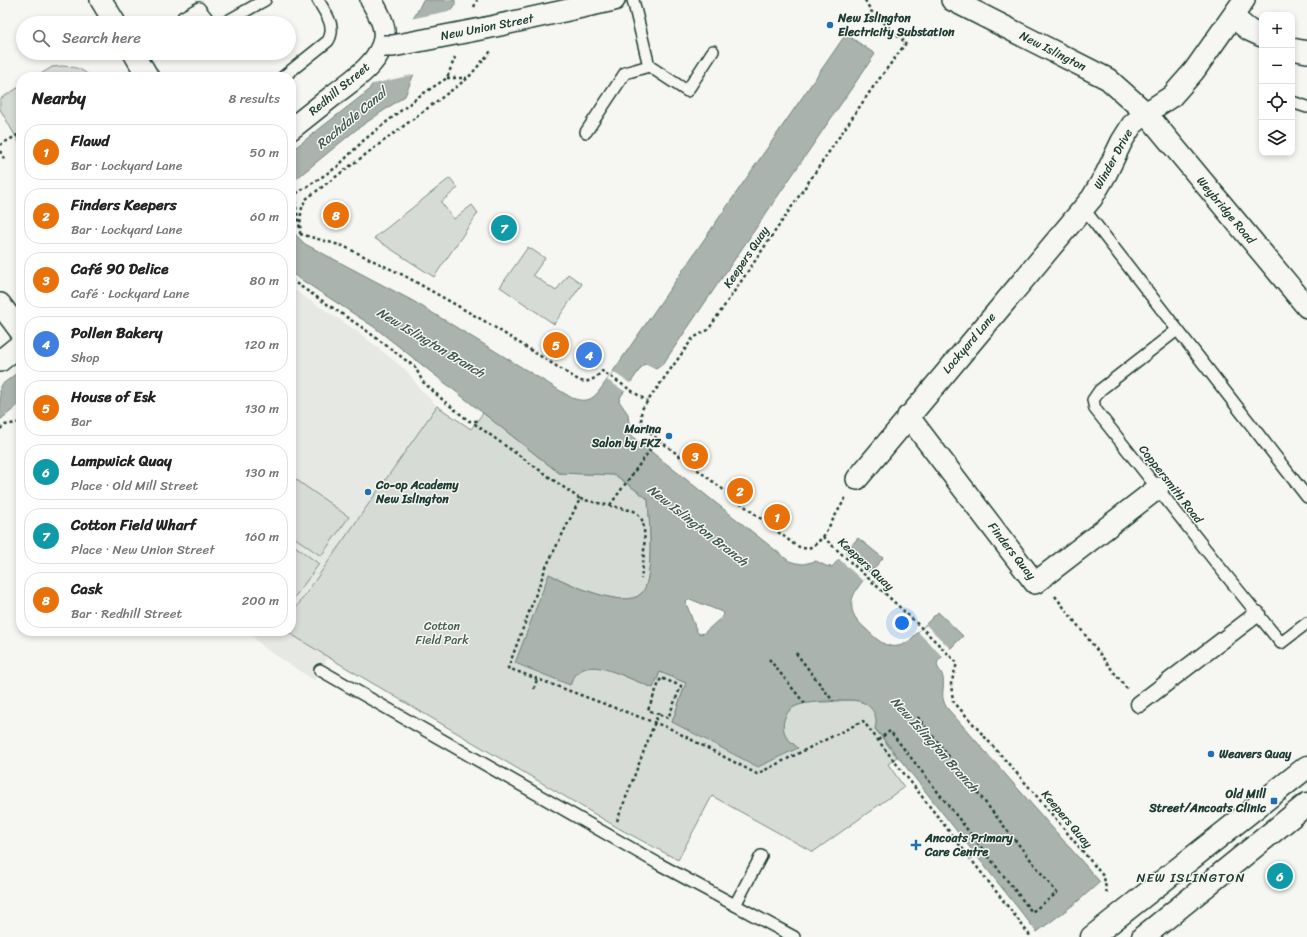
<!DOCTYPE html>
<html lang="en">
<head>
<meta charset="utf-8">
<style>
  :root { --surface:#fff; --page:#f2f2f2; --text:#222; --muted:#767676; --line:#e0e0e0; --accent:#ea580c }
  body { margin:0; font-family:Sriracha,sans-serif; background:var(--page); color:var(--text) }
  .controls { position:absolute; right:12px; top:12px; display:grid; overflow:hidden; border-radius:8px; box-shadow:0 2px 6px #0003 }
  .controls button { width:36px; height:36px; display:grid; place-items:center; padding:0; border:0; border-bottom:1px solid var(--line); background:var(--surface); color:var(--text); font:20px sans-serif }
  .you { position:absolute; left:902px; top:623px; width:14px; height:14px; margin:-10px; border:3px solid #fff; border-radius:50%; background:#1a73e8; box-shadow:0 0 0 6px #1a73e833 }
  .badge { display:grid; place-items:center; width:26px; height:26px; border-radius:50%; background:var(--accent); color:#fff; font-size:13px; font-weight:700 }
  .pin { position:absolute; translate:-50% -50%; border:2px solid #fff; box-shadow:0 1px 4px #0006 }
  .list { margin:0; padding:0; list-style:none }
  h2 { display:flex; justify-content:space-between; align-items:center; height:52px; margin:0; padding:0 16px; font-size:17px }
  h2 small { font-size:13px; font-weight:400; color:var(--muted) }
  .list li { display:grid; grid-template-columns:26px 1fr auto; gap:12px; align-items:center; box-sizing:border-box; height:56px; margin:0 8px 8px; padding:0 8px; border:1px solid var(--line); border-radius:16px }
  .list b { display:block; font-size:15px; white-space:nowrap }
  .list p { margin:0; font-size:13px; white-space:nowrap; color:var(--muted) }
  .list em { font-size:13px; font-style:normal; color:var(--muted) }
  .icon { flex:none; width:22px; height:22px; fill:none; stroke:currentColor; stroke-width:2; stroke-linecap:round; stroke-linejoin:round }
  .map { position:relative; flex:none; width:1307px; height:937px; overflow:hidden }
  .search { position:absolute; background:var(--surface); box-shadow:0 2px 6px #0003; left:16px; top:16px; width:280px; height:44px; display:flex; align-items:center; gap:10px; box-sizing:border-box; padding:0 14px; border-radius:22px; color:var(--muted); font-size:15px }
  .panel { position:absolute; background:var(--surface); box-shadow:0 2px 6px #0003; left:16px; top:72px; width:280px; height:564px; border-radius:16px }
  .map>svg:first-child { display:block }
  .built { fill:#e6e8e4 }
  .green { fill:#d6dbd6; stroke:#7a8c85 }
  .water { fill:#aab3ae; stroke:#72847d; fill-rule:evenodd }
  .pier { fill:#f6f6f2 }
  .lines { fill:none; stroke-linecap:round; stroke-linejoin:round }
  .service-casing { stroke:#1f3d34; stroke-width:14 }
  .pedestrian-casing { stroke:#1f3d34; stroke-width:19 }
  .minor-casing { stroke:#1f3d34; stroke-width:24 }
  .tertiary-casing { stroke:#1f3d34; stroke-width:25 }
  .path { stroke:#1f3d34; stroke-width:2.5; stroke-dasharray:3 3; stroke-linecap:butt }
  .service { stroke:#f6f6f2; stroke-width:11 }
  .pedestrian { stroke:#f6f6f2; stroke-width:16 }
  .minor { stroke:#f6f6f2; stroke-width:21 }
  .tertiary { stroke:#f6f6f2; stroke-width:22 }
  .minor-bridge-casing { stroke:#1f3d34; stroke-width:24; stroke-linecap:butt }
  .minor-bridge { stroke:#f6f6f2; stroke-width:21 }
  .poi-dot { fill:#1f6fb2; stroke:#f6f6f2; stroke-width:1.5 }
  .labels { text-anchor:middle; stroke-width:3; stroke-linejoin:round; paint-order:stroke }
  .poi-label { font-size:12px; font-weight:bold; fill:#1f3d34; stroke:#f6f6f2; text-anchor:start }
  .street-label { font-size:12px; fill:#1f3d34; stroke:#f6f6f2 }
  .park-label { font-size:12px; fill:#445d54; stroke:#f6f6f2 }
  .water-label { font-size:13px; font-style:italic; fill:#425a52; stroke:#f6f6f2 }
  .neighbourhood-label { font-size:13px; letter-spacing:1px; fill:#1f3d34; stroke:#f6f6f2 }
</style>
</head>
<body>
<div class="map">
<svg width="1307" height="937" viewBox="0 0 1307 937">
  <rect width="100%" height="100%" fill="#f6f6f2"/>
  <filter id="ink" filterUnits="userSpaceOnUse"><feTurbulence type="fractalNoise" baseFrequency=".025" numOctaves="2"/><feDisplacementMap in="SourceGraphic" scale="8" xChannelSelector="R" yChannelSelector="G"/><feConvolveMatrix kernelMatrix="1 2 1 2 8 2 1 2 1" color-interpolation-filters="sRGB"/></filter>
  <g filter="url(#ink)">
    <!-- built -->
    <path class="built" d="M291 288 357 331 407 371 420 389 437 406 471 429 314 680 266 649 247 631H291Z"/>
    <!-- green -->
    <g class="green">
      <path d="M62 66C75 67 81 68 91 77H36L52 67Z"/>
      <path d="M21 86V146L0 109V99Z"/>
      <path d="M450 178 458 188 441 202 454 219 472 205 478 213 434 277 374 238Z"/>
      <path d="M528 247 545 258 533 275 556 291 568 274 582 284 554 324 500 287Z"/>
      <path d="M437 406 471 429 483 413 559 473 615 475 648 499C649 518 655 581 641 594 623 610 568 583 549 574L570 685C581 658 603 667 624 676 634 680 643 684 653 688L660 672 686 683 672 722 798 748C795 745 791 742 788 739 778 727 784 709 799 705 808 702 818 702 827 702 838 701 854 698 864 703 874 707 879 718 875 729L897 757 888 764 904 787 813 852 712 796 678 860 620 829 328 657 286 631H291V615Z"/>
      <path d="M291 476 349 517 321 556 291 535Z"/>
      <path d="M291 543 319 564 291 602Z"/>
    </g>
    <!-- water -->
    <g class="water">
      <path d="M423 0H455V5L417 66 405 96 357 129 291 183V151L368 91 416 14Z"/>
      <path d="M846 34 875 54 663 364 656 369 646 364 643 365 621 396 619 401 628 414 630 432 634 438 789 561 796 563 803 564 816 561 826 566 832 567 858 538 883 558C874 569 855 586 852 600 850 614 857 621 867 630 880 643 892 653 909 641L938 612 963 636 938 661C935 669 942 670 943 678 945 691 939 695 947 708L1100 882 1077 902 1037 932 875 728C879 717 872 706 862 702 852 698 838 701 828 701 819 702 807 702 798 705 784 710 778 728 789 740 791 743 795 745 798 748L758 767 672 722 686 683 660 672 653 688C643 684 632 679 622 675 601 667 580 659 570 685L515 663 549 574C567 583 623 610 641 594 655 581 649 518 648 499L615 475 559 473 374 327 291 273V217L294 220 295 234 305 244 413 301 572 398C592 405 596 395 607 380ZM690 599 722 612 724 614 722 617 704 633 700 634 697 632 686 603 687 600Z"/>
      <path d="M21 370V403L0 420V386Z"/>
    </g>
    <!-- pier -->
    <g class="pier">
      <path d="M454 10 419 67 416 74 369 85 410 19Z"/>
      <path d="M613 372 631 384 626 392 607 380Z"/>
      <path d="M844 551 870 574 863 581 838 558Z"/>
      <path d="M926 625 952 650 944 658 918 632Z"/>
    </g>
    <g class="lines">
      <defs>
        <g id="service">
          <path d="M633 0 649 66 687 91 713 51"/>
          <path d="M183 17 199 8 211 23"/>
          <path d="M224 23 265 0"/>
          <path d="M283 77 328 41C337 26 325 13 318 0"/>
          <path d="M1292 102 1307 107"/>
          <path d="M586 132 625 73 649 66"/>
          <path d="M1083 208 1307 497"/>
          <path d="M1177 330 1100 390 1093 400 1095 409 1221 569 1281 643 1307 623"/>
          <path d="M320 670 659 864 794 937"/>
          <path d="M735 905 761 856"/>
        </g>
        <path id="pedestrian" d="M1139 704 1257 614"/>
        <g id="minor">
          <path d="M101 0 115 23"/>
          <path d="M952 0 1108 79 1146 113 1307 307"/>
          <path d="M1233 17 1249 30 1262 36"/>
          <path d="M486 28 614 0"/>
          <path d="M1292 49 1307 52"/>
          <path d="M134 53 148 77"/>
          <path d="M291 129C306 117 320 106 335 94 351 81 374 67 382 46 389 30 379 14 371 0"/>
          <path d="M0 304 21 332"/>
          <path d="M0 361 21 344"/>
          <path d="M908 416 1035 583 1158 488"/>
          <path d="M857 479 1092 198 1106 174 1122 141 1132 125 1146 113 1172 96 1194 71 1244 0"/>
        </g>
        <g id="tertiary">
          <path d="M1092 937 1307 767"/>
          <path d="M1143 937 1307 804"/>
        </g>
      </defs>
      <!-- service casing -->
      <use href="#service" class="service-casing"/>
      <!-- pedestrian casing -->
      <use href="#pedestrian" class="pedestrian-casing"/>
      <!-- minor casing -->
      <use href="#minor" class="minor-casing"/>
      <!-- tertiary casing -->
      <use href="#tertiary" class="tertiary-casing"/>
      <!-- path -->
      <g class="path">
        <path d="M865 0 871 11 906 43 871 90 708 330 693 338 642 409C640 418 641 423 646 430L795 545C808 552 813 547 823 537 868 578 914 619 957 663L951 684 953 701 1029 787 1104 877 1107 895"/>
        <path d="M474 7 477 0"/>
        <path d="M447 78H467"/>
        <path d="M0 145 21 133"/>
        <path d="M0 151 4 157 0 159"/>
        <path d="M291 194 294 195 337 167 364 140 418 97 447 78 455 57"/>
        <path d="M294 195 300 230"/>
        <path d="M300 234 343 246 405 276 486 322 580 381C590 383 596 378 602 371L647 401"/>
        <path d="M300 234C301 223 299 209 306 199L468 78 491 51"/>
        <path d="M291 280 363 328 415 367 423 382 444 401 469 421H477L475 424 580 499 546 567 508 668 669 728 757 774 863 721 1016 917 1031 937"/>
        <path d="M0 429 5 425 21 422"/>
        <path d="M580 499 634 511C637 513 640 516 642 520 647 533 643 565 641 579"/>
        <path d="M610 505 658 439"/>
        <path d="M823 537 846 497"/>
        <path d="M1055 596 1127 689"/>
        <path d="M796 653 833 701"/>
        <path d="M769 659 805 704"/>
        <path d="M534 689 537 679"/>
        <path d="M878 740 890 731 1032 912 1057 893 916 715"/>
        <path d="M617 821 658 714 648 710 661 678 681 686 668 718 658 714"/>
      </g>
      <!-- service -->
      <use href="#service" class="service"/>
      <!-- pedestrian -->
      <use href="#pedestrian" class="pedestrian"/>
      <!-- minor -->
      <use href="#minor" class="minor"/>
      <!-- tertiary -->
      <use href="#tertiary" class="tertiary"/>
      <defs>
        <path id="minor-bridge" d="M383 46H393L486 28"/>
      </defs>
      <!-- minor-bridge casing -->
      <use href="#minor-bridge" class="minor-bridge-casing"/>
      <!-- minor-bridge -->
      <use href="#minor-bridge" class="minor-bridge"/>
    </g>
  </g>
  <!-- markers -->
  <g class="poi-dot">
    <circle cx="830" cy="25" r="4"/>
    <circle cx="669" cy="436" r="4"/>
    <circle cx="368" cy="492" r="4"/>
    <circle cx="1211" cy="754" r="4"/>
    <rect x="1270" y="797" width="8" height="8" rx="2"/>
    <path d="M914 839h4v4h4v4h-4v4h-4v-4h-4v-4h4z"/>
  </g>
  <g class="labels">
    <!-- poi labels -->
    <g class="poi-label">
      <text x="838" y="22">New Islington<tspan x="838" dy="14">Electricity Substation</tspan></text>
      <text x="661" y="433" text-anchor="end">Marina<tspan x="661" dy="14">Salon by FKZ</tspan></text>
      <text x="376" y="489">Co-op Academy<tspan x="376" dy="14">New Islington</tspan></text>
      <text x="1219" y="758">Weavers Quay</text>
      <text x="1266" y="798" text-anchor="end">Old Mill<tspan x="1266" dy="14">Street/Ancoats Clinic</tspan></text>
      <text x="925" y="842">Ancoats Primary<tspan x="925" dy="14">Care Centre</tspan></text>
    </g>
    <!-- street labels -->
    <g class="street-label">
      <text transform="translate(487 27) rotate(-11)" y="4">New Union Street</text>
      <text transform="translate(1053 51) rotate(27)" y="4">New Islington</text>
      <text transform="translate(339 89) rotate(-40)" y="4">Redhill Street</text>
      <text transform="translate(1113 159) rotate(-61)" y="4">Winder Drive</text>
      <text transform="translate(1226 210) rotate(50)" y="4">Weybridge Road</text>
      <text transform="translate(746 257) rotate(-56)" y="4">Keepers Quay</text>
      <text transform="translate(969 343) rotate(-50)" y="4">Lockyard Lane</text>
      <text transform="translate(1171 484) rotate(52)" y="4">Coppersmith Road</text>
      <text transform="translate(1012 551) rotate(52)" y="4">Finders Quay</text>
      <text transform="translate(866 564) rotate(43)" y="4">Keepers Quay</text>
      <text transform="translate(1067 819) rotate(50)" y="4">Keepers Quay</text>
    </g>
    <!-- park labels -->
    <g class="park-label">
      <text x="442" y="630">Cotton<tspan x="442" dy="14">Field Park</tspan></text>
    </g>
    <!-- water labels -->
    <g class="water-label">
      <text transform="translate(351 118) rotate(-40)" y="5">Rochdale Canal</text>
      <text transform="translate(431 342) rotate(31)" y="5">New Islington Branch</text>
      <text transform="translate(698 525) rotate(38)" y="5">New Islington Branch</text>
      <text transform="translate(935 744) rotate(48)" y="5">New Islington Branch</text>
    </g>
    <!-- neighbourhood labels -->
    <g class="neighbourhood-label">
      <text x="1191" y="882">NEW ISLINGTON</text>
    </g>
  </g>
</svg>
<div class="controls">
<button>+</button>
<button>−</button>
<button><svg class="icon" aria-label="locate" viewBox="0 0 24 24"><circle cx="12" cy="12" r="6"/><path d="M12 2v4M12 18v4M2 12h4M18 12h4"/></svg></button>
<button><svg class="icon" aria-label="layers" viewBox="0 0 24 24"><path d="M12 4l9 5-9 5-9-5zM3 14l9 5 9-5"/></svg></button>
</div>
<div class="you"></div>
<div class="pin badge" style="left:777px;top:517px;background:#e8710a">1</div>
<div class="pin badge" style="left:740px;top:491px;background:#e8710a">2</div>
<div class="pin badge" style="left:695px;top:456px;background:#e8710a">3</div>
<div class="pin badge" style="left:589px;top:355px;background:#3f7fe0">4</div>
<div class="pin badge" style="left:556px;top:345px;background:#e8710a">5</div>
<div class="pin badge" style="left:1280px;top:876px;background:#0f9aa8">6</div>
<div class="pin badge" style="left:504px;top:228px;background:#0f9aa8">7</div>
<div class="pin badge" style="left:336px;top:215px;background:#e8710a">8</div>
<div class="search"><svg class="icon" aria-label="search" viewBox="0 0 24 24"><circle cx="10" cy="10" r="6"/><path d="M15 15l6 6"/></svg>Search here</div>
<section class="panel">
<h2>Nearby<small>8 results</small></h2>
<ul class="list">
<li><span class="badge" style="background:#e8710a">1</span><div><b>Flawd</b><p>Bar · Lockyard Lane</p></div><em>50 m</em></li>
<li><span class="badge" style="background:#e8710a">2</span><div><b>Finders Keepers</b><p>Bar · Lockyard Lane</p></div><em>60 m</em></li>
<li><span class="badge" style="background:#e8710a">3</span><div><b>Café 90 Delice</b><p>Café · Lockyard Lane</p></div><em>80 m</em></li>
<li><span class="badge" style="background:#3f7fe0">4</span><div><b>Pollen Bakery</b><p>Shop</p></div><em>120 m</em></li>
<li><span class="badge" style="background:#e8710a">5</span><div><b>House of Esk</b><p>Bar</p></div><em>130 m</em></li>
<li><span class="badge" style="background:#0f9aa8">6</span><div><b>Lampwick Quay</b><p>Place · Old Mill Street</p></div><em>130 m</em></li>
<li><span class="badge" style="background:#0f9aa8">7</span><div><b>Cotton Field Wharf</b><p>Place · New Union Street</p></div><em>160 m</em></li>
<li><span class="badge" style="background:#e8710a">8</span><div><b>Cask</b><p>Bar · Redhill Street</p></div><em>200 m</em></li>
</ul>
</section>
</div>
</body>
</html>
